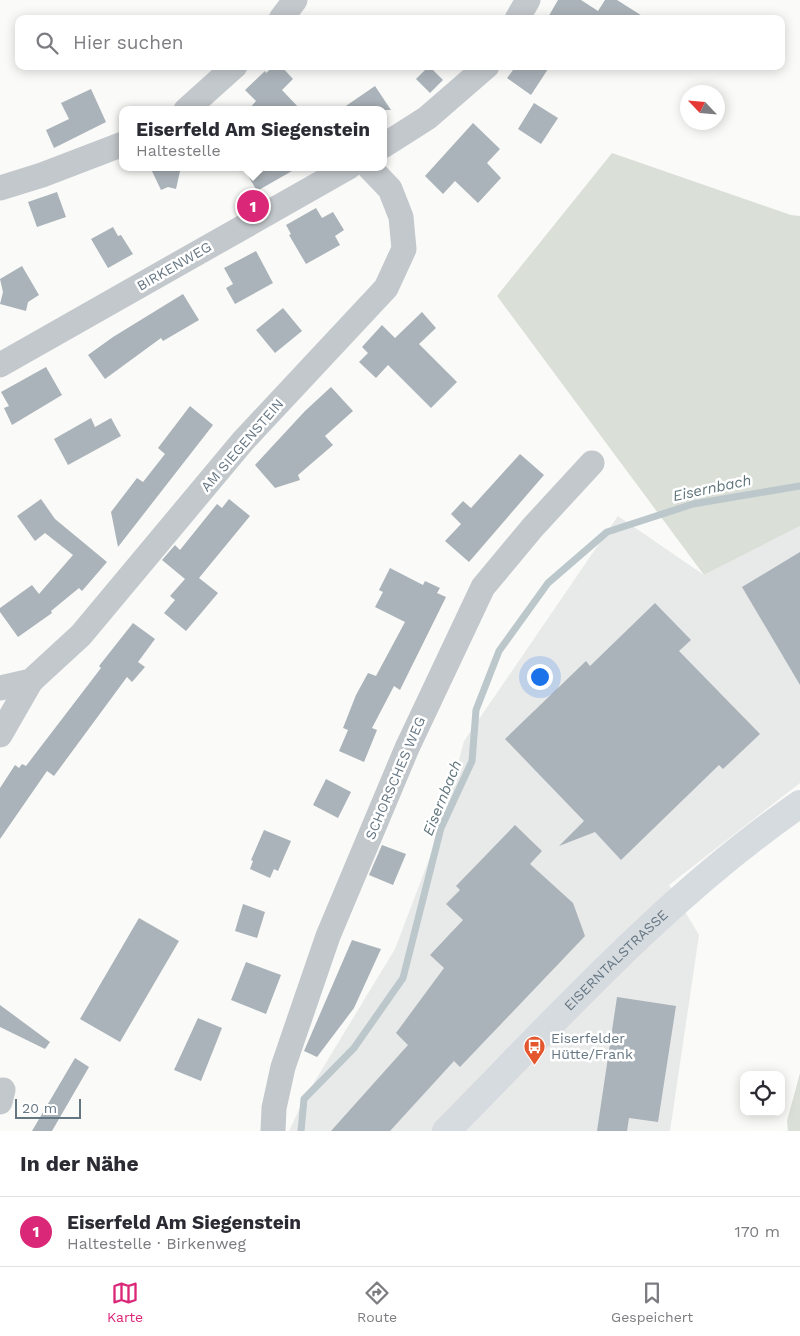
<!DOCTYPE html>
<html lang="de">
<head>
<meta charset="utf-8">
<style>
  :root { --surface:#fff; --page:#f7f7f7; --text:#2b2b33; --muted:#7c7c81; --line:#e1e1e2; --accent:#db2777 }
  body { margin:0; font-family:"Work Sans",sans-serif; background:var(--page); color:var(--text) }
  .controls { position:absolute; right:15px; bottom:15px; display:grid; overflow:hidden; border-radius:10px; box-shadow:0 2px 12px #0003 }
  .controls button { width:45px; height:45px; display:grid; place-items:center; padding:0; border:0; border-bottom:1px solid var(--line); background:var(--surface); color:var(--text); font:25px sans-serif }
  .compass { position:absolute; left:680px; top:85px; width:45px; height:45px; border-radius:50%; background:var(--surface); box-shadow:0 2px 12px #0003; rotate:296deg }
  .scale { position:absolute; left:15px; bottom:12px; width:66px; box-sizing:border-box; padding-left:5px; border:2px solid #657683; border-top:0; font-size:14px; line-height:18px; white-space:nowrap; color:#657683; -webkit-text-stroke:4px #fff; paint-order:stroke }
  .you { position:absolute; left:539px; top:676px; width:18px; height:18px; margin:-12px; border:4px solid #fff; border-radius:50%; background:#1a73e8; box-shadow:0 0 0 8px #1a73e833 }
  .badge { display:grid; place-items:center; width:32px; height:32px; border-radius:50%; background:var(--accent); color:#fff; font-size:16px; font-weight:700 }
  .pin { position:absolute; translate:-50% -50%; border:2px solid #fff; box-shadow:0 1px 5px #0006 }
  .popup { position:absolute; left:119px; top:106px; width:268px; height:65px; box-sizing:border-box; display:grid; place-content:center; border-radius:10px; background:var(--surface); filter:drop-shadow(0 1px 4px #0005); font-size:16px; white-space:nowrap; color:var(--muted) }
  .popup b { font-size:19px; color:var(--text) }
  .popup::after { content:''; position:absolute; left:50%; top:100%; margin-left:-10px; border:10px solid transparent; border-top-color:var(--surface) }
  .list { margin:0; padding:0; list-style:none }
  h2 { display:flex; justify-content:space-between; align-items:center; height:65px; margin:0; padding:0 20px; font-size:21px }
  h2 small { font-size:16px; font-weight:400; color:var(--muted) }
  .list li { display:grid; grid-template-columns:32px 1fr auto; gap:15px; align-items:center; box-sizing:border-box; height:70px; padding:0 20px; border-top:1px solid var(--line) }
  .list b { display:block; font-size:19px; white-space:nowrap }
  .list p { margin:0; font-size:16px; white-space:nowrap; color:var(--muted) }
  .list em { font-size:16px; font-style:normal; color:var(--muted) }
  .icon { flex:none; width:28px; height:28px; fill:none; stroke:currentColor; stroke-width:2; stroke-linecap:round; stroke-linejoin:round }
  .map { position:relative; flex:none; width:800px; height:1131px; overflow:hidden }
  .search { position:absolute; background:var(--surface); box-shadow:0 2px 12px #0003; left:15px; right:15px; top:15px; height:55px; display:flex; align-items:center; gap:12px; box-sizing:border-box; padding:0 18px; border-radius:10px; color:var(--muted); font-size:19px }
  .sheet { height:135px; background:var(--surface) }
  nav { display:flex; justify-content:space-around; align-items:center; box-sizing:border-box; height:70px; border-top:1px solid var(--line); background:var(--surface); font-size:14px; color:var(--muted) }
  nav a { display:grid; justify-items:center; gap:2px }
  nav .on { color:var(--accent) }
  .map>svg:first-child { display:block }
  .built { fill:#e8e9e9 }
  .green { fill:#dadfd7 }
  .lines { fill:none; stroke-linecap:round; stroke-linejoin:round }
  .stream { stroke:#bbc7cb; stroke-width:7 }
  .building { fill:#aab3b9 }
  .street { stroke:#c3c8cc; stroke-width:25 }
  .secondary { stroke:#d6dbdf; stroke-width:28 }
  .labels { text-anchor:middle; stroke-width:5; stroke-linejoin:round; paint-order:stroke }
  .street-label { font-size:14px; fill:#657683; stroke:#fff }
  .poi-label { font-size:14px; fill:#657683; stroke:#fff; text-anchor:start }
  .water-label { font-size:15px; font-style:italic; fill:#60757c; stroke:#fff }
</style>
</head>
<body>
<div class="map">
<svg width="800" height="1131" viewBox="0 0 800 1131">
  <rect width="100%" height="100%" fill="#fafaf8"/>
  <!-- built -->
  <path class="built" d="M618 516 704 575 800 526V783L669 885 699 935 670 1131H289L304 1099 395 949 441 828 464 741Z"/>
  <!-- green -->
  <g class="green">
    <path d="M612 153 791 215 800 216V526L704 575 497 296Z"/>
    <path d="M800 1073V1131H788L787 1121Z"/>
  </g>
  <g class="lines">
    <!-- stream -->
    <path class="stream" d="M301 1131 304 1099 354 1048 403 978 441 828 472 761 476 710 499 651 548 583 607 532 693 504 800 486"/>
  </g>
  <!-- building -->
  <g class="building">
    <path d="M558 0H581L598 11 605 0H617L647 19H547Z"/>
    <path d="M274 66H281L293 79 282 90 301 110H248L256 101 245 90 265 71 266 73Z"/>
    <path d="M429 66 443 80 430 93 416 79Z"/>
    <path d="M516 66H550L531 95 507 78Z"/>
    <path d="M375 86 391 110H340Z"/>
    <path d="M91 89 106 122 54 148 46 130 69 119 61 103Z"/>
    <path d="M534 103 558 118 541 144 518 129Z"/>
    <path d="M473 123 500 149 487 163 501 178 478 203 455 181 443 194 425 176Z"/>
    <path d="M150 167H181L176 189 168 187 161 190Z"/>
    <path d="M243 167H299L257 191Z"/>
    <path d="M57 192 66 217 37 227 28 202Z"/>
    <path d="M316 208 322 218 333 212 344 230 335 236 340 245 306 264 289 235 291 234 286 225Z"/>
    <path d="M113 227 118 236 121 235 133 254 108 268 91 239Z"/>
    <path d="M256 251 273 283 235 304 226 288 233 284 224 268Z"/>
    <path d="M22 266 39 295 28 302 26 311 0 304 3 292 0 279Z"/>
    <path d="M183 294 199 320 163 341 161 338 105 379 88 355 113 337Z"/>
    <path d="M283 308 302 331 275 353 256 330Z"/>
    <path d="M422 312 436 328 419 344 457 382 431 408 388 365 376 378 359 362 368 353 362 347 382 325 395 338Z"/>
    <path d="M46 367 62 395 12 425 4 408 9 406 1 392Z"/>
    <path d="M331 387 353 411 325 436 333 445 298 475 300 480 275 488 255 465 305 411Z"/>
    <path d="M190 406 213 425 118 547 111 512 137 478 143 482 165 454 158 448Z"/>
    <path d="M91 418 95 427 111 418 121 436 68 465 54 439Z"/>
    <path d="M520 454 544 475 469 562 445 541 461 524 451 514 463 501 471 508Z"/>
    <path d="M41 499 55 519 107 562 82 591 79 588 51 611 52 613 18 637 0 612V608L32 585 39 594 73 555 45 533 35 541 17 516Z"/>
    <path d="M229 499 250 516 199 578 218 593 186 631 164 613 175 600 170 596 185 579 162 560 175 545 180 550 217 504 222 508Z"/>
    <path d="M800 552V685L742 587Z"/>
    <path d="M390 568 423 585 425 581 440 588 437 593 446 597 400 690 394 686 372 728 377 730 364 762 339 751 348 730 343 728 356 695 368 673 376 676 405 622 375 607 383 592 379 590Z"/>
    <path d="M655 603 691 640 679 651 760 734 723 769 719 765 621 860 595 832 559 846 584 821 505 739 586 661 590 666Z"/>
    <path d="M133 623 155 639 138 662 145 667 132 682 127 677 54 776 47 771 0 839V788L15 765 19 768 22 764 26 766 101 668 99 666Z"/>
    <path d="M326 779 351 792 338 818 313 805Z"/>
    <path d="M515 825 542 851 530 864 573 903 585 936 460 1067 454 1061 390 1131H331L408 1045 396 1033 444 968 430 955 463 920 446 904 460 890 456 886Z"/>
    <path d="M264 830 291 841 278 871 274 869 270 878 250 869 253 861 251 860Z"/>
    <path d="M382 845 406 854 393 885 369 875Z"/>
    <path d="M243 904 265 912 257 938 235 931Z"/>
    <path d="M139 918 179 941 120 1042 80 1019Z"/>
    <path d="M352 940 381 949 354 1008 317 1057 304 1051Z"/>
    <path d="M246 962 281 975 266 1014 231 1000Z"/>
    <path d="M617 997 676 1006 658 1122 629 1118 627 1131H597Z"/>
    <path d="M0 1005 50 1042 45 1049 0 1027Z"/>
    <path d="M198 1018 222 1028 201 1081 174 1070Z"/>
    <path d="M75 1058 89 1067 52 1131H32Z"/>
  </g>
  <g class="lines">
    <!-- street -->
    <g class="street">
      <path d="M281 19 295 0"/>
      <path d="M517 19 528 0"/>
      <path d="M186 110 235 66"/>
      <path d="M383 146 427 118 487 66"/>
      <path d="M0 188 42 175 123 144"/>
      <path d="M0 365 349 167"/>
      <path d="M0 688 31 681 81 635 243 441 386 288 404 249 401 217 390 189 369 167"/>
      <path d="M0 735 31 681"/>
      <path d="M0 1102 3 1090"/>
      <path d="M273 1131 274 1108 283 1067 328 936 407 748 483 587 533 527 592 463"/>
    </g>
    <!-- secondary -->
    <path class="secondary" id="s1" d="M446 1131C559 1017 668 895 800 804"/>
  </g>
  <!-- icons -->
  <defs>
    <symbol id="bus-pin" viewBox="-11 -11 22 30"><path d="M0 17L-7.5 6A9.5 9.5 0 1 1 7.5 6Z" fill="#e4572e" stroke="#fff"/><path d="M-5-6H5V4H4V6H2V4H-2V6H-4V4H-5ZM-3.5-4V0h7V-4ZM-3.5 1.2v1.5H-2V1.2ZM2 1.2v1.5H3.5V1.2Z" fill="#fff"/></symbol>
  </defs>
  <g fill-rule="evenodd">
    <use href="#bus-pin" x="522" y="1034" width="25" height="34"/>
  </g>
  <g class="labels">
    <!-- street labels -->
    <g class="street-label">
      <text transform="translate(174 266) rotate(-30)" y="5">BIRKENWEG</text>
      <text transform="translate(242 445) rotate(-49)" y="5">AM SIEGENSTEIN</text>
      <text transform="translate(395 778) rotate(-67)" y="5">SCHORSCHES WEG</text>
      <text dy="5" stroke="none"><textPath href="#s1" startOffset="241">EISERNTALSTRASSE</textPath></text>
    </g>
    <!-- poi labels -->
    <g class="poi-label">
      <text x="551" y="1043">Eiserfelder<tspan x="551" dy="16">Hütte/Frank</tspan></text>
    </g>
    <!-- water labels -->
    <g class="water-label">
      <text transform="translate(712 488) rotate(-12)" y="5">Eisernbach</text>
      <text transform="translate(442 798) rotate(-68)" y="5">Eisernbach</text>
    </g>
  </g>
</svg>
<div class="controls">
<button><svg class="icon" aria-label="locate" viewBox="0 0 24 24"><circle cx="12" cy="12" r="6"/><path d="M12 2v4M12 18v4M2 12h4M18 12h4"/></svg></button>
</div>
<svg class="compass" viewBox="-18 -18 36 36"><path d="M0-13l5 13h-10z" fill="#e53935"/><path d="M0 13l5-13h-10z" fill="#7c7c81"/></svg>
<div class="scale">20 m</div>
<div class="you"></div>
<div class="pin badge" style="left:253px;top:206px">1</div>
<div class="popup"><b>Eiserfeld Am Siegenstein</b>Haltestelle</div>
<div class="search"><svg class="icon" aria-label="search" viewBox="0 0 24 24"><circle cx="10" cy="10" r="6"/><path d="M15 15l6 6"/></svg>Hier suchen</div>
</div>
<section class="sheet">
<h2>In der Nähe<small></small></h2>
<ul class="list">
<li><span class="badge">1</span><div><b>Eiserfeld Am Siegenstein</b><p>Haltestelle · Birkenweg</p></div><em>170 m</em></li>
</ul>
</section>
<nav>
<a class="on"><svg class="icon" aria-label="map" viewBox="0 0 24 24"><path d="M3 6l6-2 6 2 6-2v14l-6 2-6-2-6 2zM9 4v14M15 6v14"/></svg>Karte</a>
<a><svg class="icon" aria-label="directions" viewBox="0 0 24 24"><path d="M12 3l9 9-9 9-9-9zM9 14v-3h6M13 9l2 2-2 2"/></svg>Route</a>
<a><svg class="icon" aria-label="saved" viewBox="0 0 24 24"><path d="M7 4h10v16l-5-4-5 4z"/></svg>Gespeichert</a>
</nav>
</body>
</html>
